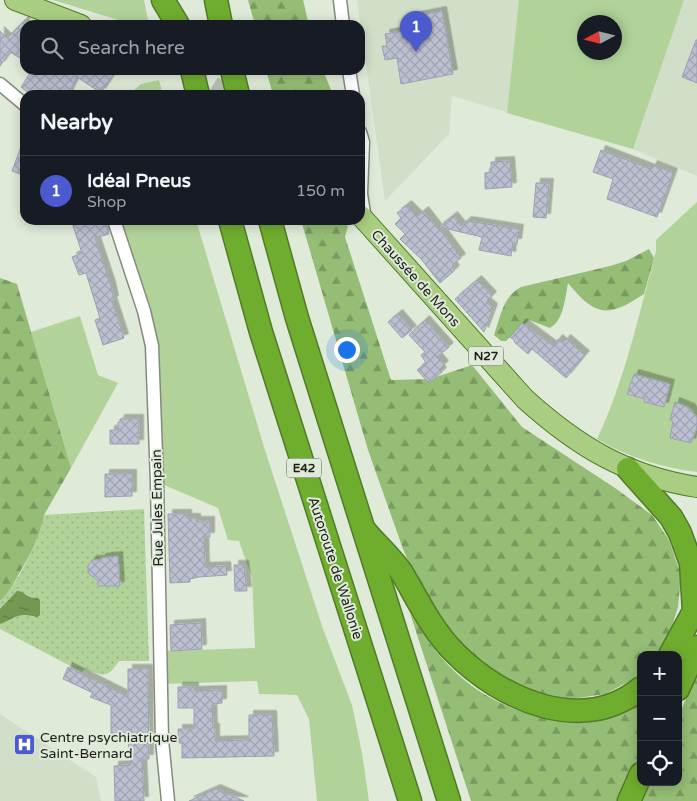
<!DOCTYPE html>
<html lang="en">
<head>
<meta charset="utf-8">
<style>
  :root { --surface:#171b24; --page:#242831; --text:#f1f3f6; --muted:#9ea1a6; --line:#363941; --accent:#4c5acf }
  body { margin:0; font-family:"Varela Round",sans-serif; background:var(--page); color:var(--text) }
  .controls { position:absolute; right:15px; bottom:15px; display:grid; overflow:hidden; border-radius:10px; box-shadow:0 2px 12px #0003 }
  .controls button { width:45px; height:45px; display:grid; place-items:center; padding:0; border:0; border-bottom:1px solid var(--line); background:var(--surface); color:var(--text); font:25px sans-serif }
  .compass { position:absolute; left:577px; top:15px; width:45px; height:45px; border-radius:50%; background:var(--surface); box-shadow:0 2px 12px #0003; rotate:263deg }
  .you { position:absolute; left:346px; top:349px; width:18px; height:18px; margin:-12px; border:4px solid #fff; border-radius:50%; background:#1a73e8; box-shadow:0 0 0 8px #1a73e833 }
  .badge { display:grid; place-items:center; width:32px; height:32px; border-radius:50%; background:var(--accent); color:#fff; font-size:16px; font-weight:700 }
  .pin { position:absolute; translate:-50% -41px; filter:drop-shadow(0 1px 2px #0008) }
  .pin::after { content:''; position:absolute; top:26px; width:18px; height:15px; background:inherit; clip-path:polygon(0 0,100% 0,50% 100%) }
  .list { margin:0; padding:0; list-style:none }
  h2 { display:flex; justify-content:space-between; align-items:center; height:65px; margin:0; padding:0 20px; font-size:21px }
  h2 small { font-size:16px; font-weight:400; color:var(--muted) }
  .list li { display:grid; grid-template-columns:32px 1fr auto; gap:15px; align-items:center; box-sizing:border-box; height:70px; padding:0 20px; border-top:1px solid var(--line) }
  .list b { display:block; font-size:19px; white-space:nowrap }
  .list p { margin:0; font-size:16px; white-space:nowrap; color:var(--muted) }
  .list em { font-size:16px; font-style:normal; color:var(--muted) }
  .icon { flex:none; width:28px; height:28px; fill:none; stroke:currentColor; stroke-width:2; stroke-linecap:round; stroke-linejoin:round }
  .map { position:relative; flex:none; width:697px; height:801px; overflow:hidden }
  .search { position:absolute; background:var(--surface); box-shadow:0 2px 12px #0003; left:20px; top:20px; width:345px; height:55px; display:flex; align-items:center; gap:12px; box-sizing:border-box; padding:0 18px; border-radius:15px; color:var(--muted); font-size:19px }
  .panel { position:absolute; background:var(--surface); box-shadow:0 2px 12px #0003; left:20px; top:90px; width:345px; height:135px; border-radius:15px }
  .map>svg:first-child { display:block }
  .built { fill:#d1dfc8; fill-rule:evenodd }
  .green { fill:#b1d399; fill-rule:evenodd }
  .forest { fill:url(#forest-firs) }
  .garden { fill:url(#garden-dots) }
  .water { fill:url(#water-ripples) }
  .building { fill:url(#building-cross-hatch); stroke:#9da1b1; filter:url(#shadow) }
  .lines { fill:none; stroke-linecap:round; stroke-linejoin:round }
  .primary-tunnel { stroke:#b9c1b3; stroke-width:20; stroke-dasharray:20 10; stroke-linecap:butt }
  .street-casing { stroke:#838b7d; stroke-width:15 }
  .primary-casing { stroke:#527b27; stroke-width:22 }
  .highway-casing { stroke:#527b27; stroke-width:25 }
  .street { stroke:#fff; stroke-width:12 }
  .primary { stroke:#a9ce82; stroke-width:20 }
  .highway { stroke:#6fad2f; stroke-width:22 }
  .labels { text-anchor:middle; stroke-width:4; stroke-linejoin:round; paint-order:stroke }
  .shield { fill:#e0ead9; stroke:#575c53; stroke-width:1 }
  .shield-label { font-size:12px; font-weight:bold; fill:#1c1f19 }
  .street-label { font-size:14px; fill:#1c1f19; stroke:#e0ead9 }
  .poi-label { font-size:14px; fill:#1c1f19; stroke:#e0ead9; text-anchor:start }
</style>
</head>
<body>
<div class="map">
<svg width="697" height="801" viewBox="0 0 697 801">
  <defs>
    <pattern id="forest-firs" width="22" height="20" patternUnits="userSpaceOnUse" patternTransform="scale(1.25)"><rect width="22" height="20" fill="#95bd75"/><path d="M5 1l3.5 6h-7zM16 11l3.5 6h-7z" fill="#79995f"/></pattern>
    <pattern id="garden-dots" width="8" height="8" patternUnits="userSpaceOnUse" patternTransform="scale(1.25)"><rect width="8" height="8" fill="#b1d399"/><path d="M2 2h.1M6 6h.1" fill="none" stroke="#98b583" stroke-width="1.8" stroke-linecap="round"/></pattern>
    <pattern id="water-ripples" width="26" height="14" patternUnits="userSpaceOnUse" patternTransform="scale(1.25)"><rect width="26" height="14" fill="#729852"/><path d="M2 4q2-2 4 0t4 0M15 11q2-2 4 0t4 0" fill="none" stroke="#5d7b43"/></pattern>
    <pattern id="building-cross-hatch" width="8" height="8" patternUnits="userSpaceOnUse" patternTransform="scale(1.25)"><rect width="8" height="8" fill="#bbbfd0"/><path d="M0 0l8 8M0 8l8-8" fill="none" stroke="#a0a4b2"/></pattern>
    <filter id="shadow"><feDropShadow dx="4.5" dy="-4.5" stdDeviation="0" flood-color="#0004"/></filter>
  </defs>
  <rect width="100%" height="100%" fill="#e0ead9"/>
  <!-- built -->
  <g class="built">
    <path d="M357 0H697V176L633 149 452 96 449 134 385 201ZM584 22H614V52H584Z"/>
    <path d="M0 714 96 777 101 801H0Z"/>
  </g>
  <!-- green -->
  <g class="green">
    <path d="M53 0H144L149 25H135Z"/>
    <path d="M519 0H684L633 149 507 113ZM584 22H614V52H584Z"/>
    <path d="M159 80 163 95H128L141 84Z"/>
    <path d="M697 202V472C663 468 627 457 597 439 625 380 639 314 656 251V240Z"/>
    <path d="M114 220H196L264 447 323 629 352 705 362 753 369 801H317L309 719 297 695 259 694 257 681 161 684 160 651 255 648 252 578 239 541 228 540 218 508 157 482 152 346Z"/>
    <path d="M80 316 98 375 118 383 71 468 31 332Z"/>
  </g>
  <!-- forest -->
  <g class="forest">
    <path d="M248 0H303L309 25H255Z"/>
    <path d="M266 70H323L331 90 338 95H273Z"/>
    <path d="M301 220H342L348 226 345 237 391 380 430 379 472 365 522 427 615 488 652 515 669 540 681 575 678 607 669 636 656 655H641V672L632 680 605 694 571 699H547L501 683 446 629 419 586 403 549 368 450Z"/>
    <path d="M649 249 654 258 644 294C608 318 596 317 568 283 565 298 564 320 550 328L529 320 506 341H501L494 335C501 315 503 297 521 287L610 266 626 261Z"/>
    <path d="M0 278 17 284 71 468 44 515 41 532 29 556 7 595 0 601Z"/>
    <path d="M410 613C420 628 429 644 441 657 476 700 544 731 599 717 613 714 628 704 641 698V753L620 801H471Z"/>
    <path d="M697 674V801H641L649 782H678V717Z"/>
  </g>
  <!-- garden -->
  <path class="garden" d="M144 509 149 661H119C107 679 104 676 85 669L82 672 0 629V601C18 584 39 540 44 515Z"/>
  <!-- water -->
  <path class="water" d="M17 591C24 591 24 595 30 597 34 599 36 596 40 600V615L37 617C16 612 18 617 0 624V609Z"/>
  <!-- building -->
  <g class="building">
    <path d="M442 11 453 74 401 84 397 58 385 60 382 46H387L385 34 418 28 416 16Z"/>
    <path d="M25 20V61L10 52 0 66V31L7 38Z"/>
    <path d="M696 40H697V83L682 77Z"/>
    <path d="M32 70H116L101 93 77 77 68 95H31L21 87Z"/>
    <path d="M24 139H25V176L12 171Z"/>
    <path d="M601 150 651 169 653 165 673 173 657 217 607 199 613 179 593 172Z"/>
    <path d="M510 161 512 187 485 189V173L491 172V162Z"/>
    <path d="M536 183H549L546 218 533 217Z"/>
    <path d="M407 205 418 216 424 211 438 229 439 228 461 258 452 265 455 270 440 283 421 259 400 239 405 234 395 224 401 218 397 213Z"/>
    <path d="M453 216 461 226 467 221 519 229 517 243H513L511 256 479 250 482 237 439 227Z"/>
    <path d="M71 220H105L109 234 95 238 111 286 114 300 112 301 124 338 103 345 95 320 100 318 86 273 79 275 72 257 82 253Z"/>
    <path d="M477 280 492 296 486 302 493 308 484 332 455 299Z"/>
    <path d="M398 314 412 330 402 338 388 322Z"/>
    <path d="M425 320 449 347 437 357 444 365 440 369 442 372 429 383 417 370 426 363 421 355 425 352 409 335Z"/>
    <path d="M522 323 553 346 558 339 563 343 566 339 585 355 566 378 532 349 528 354 514 342 515 341 510 337Z"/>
    <path d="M634 374 670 384 664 407 644 402 645 399 627 394Z"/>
    <path d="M675 402 690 408 697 417V427L691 443 670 438 673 421 670 420Z"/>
    <path d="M120 419H139V444H110V430H118V422H120Z"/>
    <path d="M105 474H132V496L105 497Z"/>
    <path d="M168 514H187V518H196V521H210V537H204L205 567 226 566 227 575 199 577 190 579V582L170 583Z"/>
    <path d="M118 556 120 586H98V581L88 573V565L92 560H101V558Z"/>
    <path d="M234 565H244L247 591H235Z"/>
    <path d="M201 623 202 649 171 651 170 625Z"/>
    <path d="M68 667 128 697V669H148L149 759H142L144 801H115L114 766 131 765 128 740 111 739V705L90 697 93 693 63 679Z"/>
    <path d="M178 687H194V691L222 690V703L212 704 213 728H215V741L249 740V715H272L274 756 182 758V743H179L178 729H194V708H178Z"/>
    <path d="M216 789 244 801H189Z"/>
  </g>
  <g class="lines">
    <!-- primary-tunnel -->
    <path class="primary-tunnel" d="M187 70 227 95"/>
    <defs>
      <g id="street">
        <path d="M340 0 343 25"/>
        <path d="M349 70 353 95"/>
        <path d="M0 84 25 105"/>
        <path d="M360 132 363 142 361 194 365 220"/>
        <path d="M114 220 144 311 152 346 157 482 162 740 168 801"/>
      </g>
      <g id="primary">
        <path d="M15 0 81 25"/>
        <path d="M360 215 525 399C577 446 626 476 697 487"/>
      </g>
      <g id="highway">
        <path d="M163 0 178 25"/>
        <path d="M216 0 221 25"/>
        <path d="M192 70 198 95"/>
        <path d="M232 70 238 95"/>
        <path d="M230 220 261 332 410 801"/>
        <path d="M270 220 297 318 449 801"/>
        <path d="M628 469 671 517 680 533 691 563 694 611 670 655"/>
        <path d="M367 533C378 546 393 559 402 573 418 600 432 630 454 652 501 700 583 736 641 688"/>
        <path d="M678 689 697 647"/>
        <path d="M629 801 641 774"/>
      </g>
    </defs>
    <!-- street casing -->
    <use href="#street" class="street-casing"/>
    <!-- primary casing -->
    <use href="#primary" class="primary-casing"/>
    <!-- highway casing -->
    <use href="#highway" class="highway-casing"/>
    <!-- street -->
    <use href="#street" class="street"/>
    <!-- primary -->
    <use href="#primary" class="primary"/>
    <!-- highway -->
    <use href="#highway" class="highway"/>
  </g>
  <!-- icons -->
  <defs>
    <symbol id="hospital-square" viewBox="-11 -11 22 22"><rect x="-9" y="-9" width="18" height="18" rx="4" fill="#4c5acf" stroke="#e0ead9"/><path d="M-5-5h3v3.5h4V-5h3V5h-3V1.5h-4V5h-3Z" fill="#fff"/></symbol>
  </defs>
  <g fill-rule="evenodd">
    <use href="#hospital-square" x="12" y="732" width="25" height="25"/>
  </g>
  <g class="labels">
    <!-- shield labels -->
    <g class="shield">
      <rect x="468.5" y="346.5" width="35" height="19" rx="4"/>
      <rect x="286.5" y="458.5" width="35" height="19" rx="4"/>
    </g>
    <g class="shield-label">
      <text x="486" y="360">N27</text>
      <text x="304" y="472">E42</text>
    </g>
    <!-- street labels -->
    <g class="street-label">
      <text transform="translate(416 278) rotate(48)" y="5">Chaussée de Mons</text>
      <text transform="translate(157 508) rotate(-91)" y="5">Rue Jules Empain</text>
      <text transform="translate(336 568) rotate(72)" y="5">Autoroute de Wallonie</text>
    </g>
    <!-- poi labels -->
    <g class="poi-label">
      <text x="40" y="742">Centre psychiatrique<tspan x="40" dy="16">Saint-Bernard</tspan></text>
    </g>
  </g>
</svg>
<div class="controls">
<button>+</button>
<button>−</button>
<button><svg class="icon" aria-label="locate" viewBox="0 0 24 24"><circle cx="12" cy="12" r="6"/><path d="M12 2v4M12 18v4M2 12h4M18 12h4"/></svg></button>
</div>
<svg class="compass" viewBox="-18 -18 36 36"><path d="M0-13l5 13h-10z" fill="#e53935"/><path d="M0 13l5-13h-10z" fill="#9ea1a6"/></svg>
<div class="you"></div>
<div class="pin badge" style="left:416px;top:52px">1</div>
<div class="search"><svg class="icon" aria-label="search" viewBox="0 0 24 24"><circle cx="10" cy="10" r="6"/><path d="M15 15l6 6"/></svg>Search here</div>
<section class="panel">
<h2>Nearby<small></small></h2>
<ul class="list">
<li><span class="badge">1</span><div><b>Idéal Pneus</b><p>Shop</p></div><em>150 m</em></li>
</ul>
</section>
</div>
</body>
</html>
